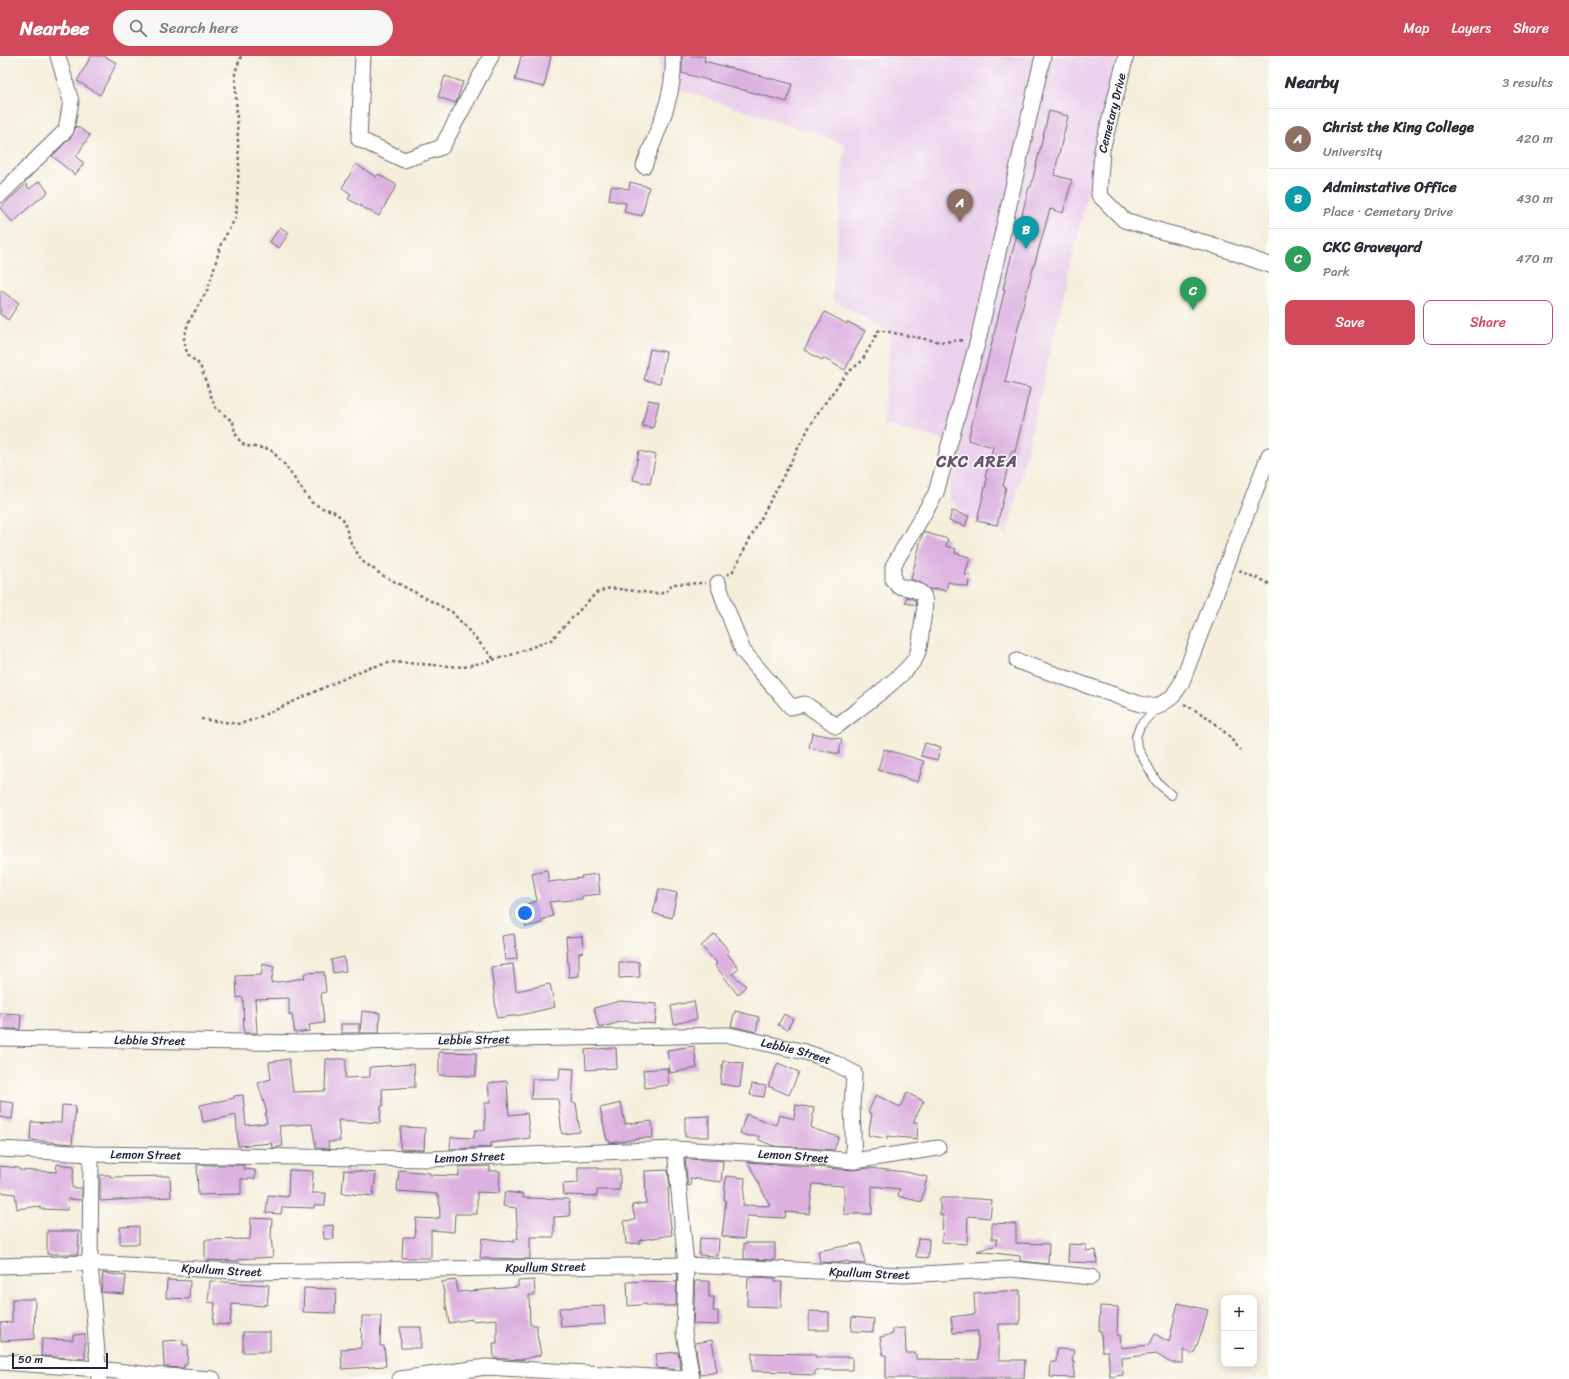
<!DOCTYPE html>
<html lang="en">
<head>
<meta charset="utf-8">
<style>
  :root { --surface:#fff; --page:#f7f7f7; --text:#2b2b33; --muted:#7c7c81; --line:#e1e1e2; --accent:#d1495b }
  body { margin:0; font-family:Sriracha,sans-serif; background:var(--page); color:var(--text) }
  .controls { position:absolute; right:12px; bottom:12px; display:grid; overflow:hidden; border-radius:8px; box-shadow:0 2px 10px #0003 }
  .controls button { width:36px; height:36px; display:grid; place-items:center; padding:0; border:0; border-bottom:1px solid var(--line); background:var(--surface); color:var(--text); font:20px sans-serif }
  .scale { position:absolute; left:12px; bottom:10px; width:96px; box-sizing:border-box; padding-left:4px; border:2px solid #22223b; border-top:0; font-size:11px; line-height:14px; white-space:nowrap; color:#22223b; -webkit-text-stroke:3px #fdfcf7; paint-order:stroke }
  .you { position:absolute; left:525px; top:857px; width:14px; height:14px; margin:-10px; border:3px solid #fff; border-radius:50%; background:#1a73e8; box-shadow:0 0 0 6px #1a73e833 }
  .badge { display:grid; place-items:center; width:26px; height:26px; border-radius:50%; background:var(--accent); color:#fff; font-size:13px; font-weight:700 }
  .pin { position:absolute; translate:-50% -33px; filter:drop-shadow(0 1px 2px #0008) }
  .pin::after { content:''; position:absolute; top:21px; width:14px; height:12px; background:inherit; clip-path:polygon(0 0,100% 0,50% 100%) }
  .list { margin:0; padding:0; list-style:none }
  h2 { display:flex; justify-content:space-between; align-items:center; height:52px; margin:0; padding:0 16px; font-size:17px }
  h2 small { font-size:13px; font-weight:400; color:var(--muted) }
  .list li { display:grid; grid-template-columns:26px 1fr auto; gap:12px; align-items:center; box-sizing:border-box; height:60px; padding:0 16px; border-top:1px solid var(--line) }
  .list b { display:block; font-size:15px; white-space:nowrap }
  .list p { margin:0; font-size:13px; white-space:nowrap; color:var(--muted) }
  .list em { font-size:13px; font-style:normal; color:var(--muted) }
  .actions { display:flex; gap:8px; padding:12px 16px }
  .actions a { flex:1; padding:9px 0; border:1px solid var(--accent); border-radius:8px; text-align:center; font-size:14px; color:var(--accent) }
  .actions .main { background:var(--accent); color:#fff }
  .icon { flex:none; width:22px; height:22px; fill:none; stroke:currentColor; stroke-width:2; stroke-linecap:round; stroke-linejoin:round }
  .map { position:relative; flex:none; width:1269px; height:1323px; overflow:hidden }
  header { display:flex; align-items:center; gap:24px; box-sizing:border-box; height:56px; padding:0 20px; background:var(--accent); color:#fff }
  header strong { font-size:19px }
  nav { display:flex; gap:22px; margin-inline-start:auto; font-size:14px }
  .search { width:280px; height:36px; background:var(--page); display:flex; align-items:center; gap:10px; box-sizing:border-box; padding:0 14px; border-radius:22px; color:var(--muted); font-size:15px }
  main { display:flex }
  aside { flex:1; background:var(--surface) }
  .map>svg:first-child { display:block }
  .built { fill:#ead1ec }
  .building { fill:#dcb1e0 }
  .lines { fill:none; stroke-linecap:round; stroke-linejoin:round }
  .service-casing { stroke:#6c6973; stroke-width:10 }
  .minor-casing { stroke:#6c6973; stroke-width:17 }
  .path { stroke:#6c6973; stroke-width:2.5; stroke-dasharray:3 3; stroke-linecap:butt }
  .service { stroke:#fff; stroke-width:8 }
  .minor { stroke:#fff; stroke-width:15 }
  .labels { text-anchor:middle; stroke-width:3; stroke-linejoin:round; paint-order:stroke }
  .street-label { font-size:12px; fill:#22223b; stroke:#fdfcf7 }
  .district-label { font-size:16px; font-weight:bold; letter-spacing:1px; fill:#635475; stroke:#fdfcf7 }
</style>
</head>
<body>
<header>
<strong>Nearbee</strong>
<div class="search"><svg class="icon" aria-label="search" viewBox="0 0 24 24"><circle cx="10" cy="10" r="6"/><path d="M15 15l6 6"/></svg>Search here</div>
<nav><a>Map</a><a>Layers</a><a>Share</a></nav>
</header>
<main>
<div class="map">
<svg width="1269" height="1323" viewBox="0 0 1269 1323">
  <rect width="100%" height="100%" fill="#fdfcf7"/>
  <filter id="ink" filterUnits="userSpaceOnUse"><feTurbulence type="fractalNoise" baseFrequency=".025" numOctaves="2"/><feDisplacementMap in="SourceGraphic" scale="8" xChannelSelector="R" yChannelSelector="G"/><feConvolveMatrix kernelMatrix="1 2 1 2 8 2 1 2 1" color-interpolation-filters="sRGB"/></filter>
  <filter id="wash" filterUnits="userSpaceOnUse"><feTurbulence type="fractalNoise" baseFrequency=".012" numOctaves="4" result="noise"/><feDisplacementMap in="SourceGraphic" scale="16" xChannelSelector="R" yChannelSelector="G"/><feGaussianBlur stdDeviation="0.9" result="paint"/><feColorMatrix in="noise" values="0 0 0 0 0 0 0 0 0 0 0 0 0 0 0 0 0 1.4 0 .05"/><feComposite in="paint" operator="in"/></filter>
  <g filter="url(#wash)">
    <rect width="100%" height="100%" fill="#f4eedb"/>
    <!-- built -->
    <path class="built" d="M659 0H1120L1007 479 971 463 950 444V385L883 369 890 276 832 244 845 88 659 26Z"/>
    <g id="blocks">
      <!-- building -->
      <g class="building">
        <path d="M91 0H104L117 7 100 39 77 25Z"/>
        <path d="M521 0H551L544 31 515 24Z"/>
        <path d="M682 0H705L704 5 792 28 787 46 682 17Z"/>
        <path d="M445 20 463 26 456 47 438 41Z"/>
        <path d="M1049 55 1068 60 1054 119 1072 124 1063 157 1050 153 1026 238 1005 326 1030 332 1015 396 1012 395 1003 430 1006 431 997 469 977 465 987 423 985 422 993 391 968 384 1005 233H1003L1029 131H1031Z"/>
        <path d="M76 70 90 79 76 101 84 107 75 119 52 100 72 80Z"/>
        <path d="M356 108 376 121 378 118 397 129 379 160 348 143 351 138 342 132Z"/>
        <path d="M40 125 48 136 27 153 13 167 0 152 26 128 29 133Z"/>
        <path d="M630 126 649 131 642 160 624 156 626 147 609 144 611 130 629 133Z"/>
        <path d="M280 171 289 177 279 192 270 186Z"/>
        <path d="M0 234 19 247 8 264 0 258Z"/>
        <path d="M825 256 847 268 848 266 865 275 845 314 823 302 822 304 804 294Z"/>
        <path d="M650 293 666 296 660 327 644 324Z"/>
        <path d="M648 344 659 346 653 372 642 370Z"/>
        <path d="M639 395 656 399 650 428 633 424Z"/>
        <path d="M952 455 969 460 965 470 949 465Z"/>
        <path d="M923 476 948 483 946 490 956 493 955 497 970 501 965 519 970 520 968 531 948 526 946 535 935 532V534L929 533 921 527 911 523Z"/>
        <path d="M907 541 915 544 916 549 905 547Z"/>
        <path d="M812 677 842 683 839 698 809 692Z"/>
        <path d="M925 687 941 691 937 704 921 700Z"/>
        <path d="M884 693 924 705 918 726 878 714Z"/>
        <path d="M547 814 549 826 582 822 581 820 598 818 600 838 582 840V843L549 846 553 860 541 864 542 867 526 871 520 850 537 845 532 817Z"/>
        <path d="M659 833 677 837 672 862 653 857Z"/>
        <path d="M514 878 517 903 505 904 502 880Z"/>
        <path d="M715 878 729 895 727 897 739 913 732 918 746 930 738 939 715 909 717 907 701 890Z"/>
        <path d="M582 880 583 896 579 897V920L569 921 566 881Z"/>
        <path d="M344 901 346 915 333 917 331 904Z"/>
        <path d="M619 906H639L640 921 619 922Z"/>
        <path d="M263 908 274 911 271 927 305 922 304 917 324 916 326 936 321 937 324 967 309 969 310 975 295 977 292 959H289V942L255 943 257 977H244L243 941 237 942 236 920 261 919Z"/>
        <path d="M513 908 516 935 550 928 555 951 521 959 497 962 491 911Z"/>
        <path d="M620 945 657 948 655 968 624 965 599 972 594 952Z"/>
        <path d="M694 945 697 963 674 968 671 950Z"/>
        <path d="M362 955 380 957 379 977H360Z"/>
        <path d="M735 955 759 961 756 976 731 970Z"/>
        <path d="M0 957 21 958 20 973H0Z"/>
        <path d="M784 958 793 963 787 974 778 969Z"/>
        <rect x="341" y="968" width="18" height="9"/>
        <path d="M694 990 697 1012 670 1017 667 994Z"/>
        <path d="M610 992H616L617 1012 586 1014 585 994Z"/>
        <path d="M439 996 476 997V1020L439 1019Z"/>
        <path d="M289 1003 293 1036 325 1035 326 1003H346L345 1022 370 1021V1011L414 1008 415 1031 382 1033 383 1050H381L380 1067 338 1064 340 1085 328 1086 329 1093 316 1092 312 1068 279 1070 283 1090 272 1092 271 1087 238 1090 236 1059 203 1066 200 1049 234 1042V1040L243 1039 246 1069 267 1067 265 1057H267L258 1027 271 1023 269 1006Z"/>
        <path d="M723 1005 743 1007 740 1031 720 1028Z"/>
        <path d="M778 1007 799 1016 789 1039 768 1030Z"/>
        <path d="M560 1012 574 1013 572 1047H576L580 1076 562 1078 558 1043H531L532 1023H559Z"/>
        <path d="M667 1012 669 1029 645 1032 643 1014Z"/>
        <path d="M507 1025 509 1059 527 1057 530 1082 491 1087V1091L450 1093 451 1081 474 1082 475 1074H485V1047H490L488 1027Z"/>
        <path d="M752 1028 766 1030 764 1041 750 1039Z"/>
        <path d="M907 1037 924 1045 913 1066H918L917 1083 887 1080V1083L868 1079 872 1058 868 1056 876 1039 900 1051Z"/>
        <path d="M0 1045 14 1047 12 1063 0 1061Z"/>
        <path d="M621 1047 625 1068 652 1065 653 1082H639V1083L610 1087 609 1084H607L600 1052Z"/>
        <path d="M62 1049 76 1050 72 1088 30 1084 31 1066 61 1067Z"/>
        <path d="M796 1049 814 1052 811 1072 839 1081 834 1094 774 1090 759 1084V1080H748L740 1077 746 1058 776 1069 779 1059 794 1063Z"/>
        <path d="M709 1060V1081H685V1061Z"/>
        <path d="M401 1071 425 1072 424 1094 400 1093Z"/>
        <path d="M685 1103 723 1105 721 1126 690 1122 691 1129 688 1130Z"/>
        <path d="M748 1106 853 1114 868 1112 906 1116 927 1121 921 1146 898 1140 900 1133 872 1130V1158H844V1130L813 1128 809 1158 786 1156 785 1162 747 1160 744 1183 722 1180 726 1144H724L726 1120 745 1122 743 1149 770 1150Z"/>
        <path d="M57 1108 74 1110 72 1132H82V1144L68 1143 67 1154 40 1153V1150L17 1153 15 1138 0 1136V1110L19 1112V1114L56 1116Z"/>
        <path d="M197 1109H244V1113L255 1114V1123H241V1138L198 1139Z"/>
        <path d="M490 1110V1115H500L499 1137 477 1136V1158H455L454 1176 431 1174V1202H402L403 1181H415L416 1162 437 1163V1161L440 1162 439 1140H436L437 1138 397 1135 399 1114 430 1117V1119L459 1120V1111Z"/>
        <path d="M578 1111H598V1113H620V1134H597V1140L564 1139 563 1128 578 1127Z"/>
        <path d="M289 1114 313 1115 312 1137H326L325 1149H314V1152L282 1151 281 1158 266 1157 268 1139 288 1141Z"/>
        <path d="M344 1114 376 1117 373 1140 342 1137Z"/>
        <path d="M668 1114 670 1132H668L669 1155 672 1179 640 1184V1187L626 1188 624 1165 635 1164 632 1149 646 1147 645 1115Z"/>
        <path d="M100 1119H110V1121L170 1120 171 1141 100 1145Z"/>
        <path d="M505 1136 523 1138V1142L569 1143 570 1160 554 1161V1181H530V1203L480 1202 482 1182 514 1186V1183H518L516 1152 503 1150Z"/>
        <path d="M940 1142H966L992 1144 990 1162 968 1160 967 1188 942 1186 943 1159H940Z"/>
        <path d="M251 1162 272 1163 271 1180 273 1201 239 1203V1205L205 1204V1184L250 1183Z"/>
        <path d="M992 1167 1016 1168V1187L1049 1188 1048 1208 1020 1205V1200L977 1195 997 1189V1183H992Z"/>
        <path d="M333 1169 334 1183H324L323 1170Z"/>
        <path d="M139 1170V1188H120V1171Z"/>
        <path d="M47 1175H79L78 1198H47Z"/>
        <path d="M700 1182 719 1183 718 1200 699 1199Z"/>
        <path d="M918 1182 929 1183 928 1202 916 1201Z"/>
        <path d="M744 1187H775V1204L744 1203Z"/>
        <path d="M861 1187 865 1208 849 1207 848 1205 837 1207 820 1206 818 1195Z"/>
        <path d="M1069 1188 1086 1189V1195L1096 1194 1097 1207 1068 1206Z"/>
        <path d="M103 1217 126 1220 124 1238 101 1236Z"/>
        <path d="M748 1221 775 1222V1226H782L781 1251 747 1250Z"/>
        <path d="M167 1224 190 1225 189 1243 166 1242Z"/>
        <path d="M456 1224 458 1236 518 1231V1225L534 1224 535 1239H529L530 1269H537V1277L541 1299 520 1304 494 1302 493 1287H497V1263L472 1265V1263L449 1267 442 1226Z"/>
        <path d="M210 1225 269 1229 267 1249 264 1248V1250L232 1248 230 1269 213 1268 215 1247 208 1246Z"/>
        <path d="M643 1225 677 1226 676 1250H647V1248L628 1250 627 1226Z"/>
        <path d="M695 1225H709V1241H714L713 1255H718V1269L693 1268Z"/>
        <path d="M304 1232 336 1233 335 1257 303 1256Z"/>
        <path d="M1020 1234V1268H999V1304H1025L1024 1322H886V1299H883L880 1281 893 1278V1273L905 1272 906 1297H916V1303L978 1304V1275L953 1277 951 1261 975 1258 974 1237Z"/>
        <path d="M12 1243H35L34 1283 1 1285 0 1267 12 1266Z"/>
        <path d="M1178 1247 1208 1254 1202 1277H1201L1194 1298 1183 1294V1307H1171L1156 1298 1122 1302 1123 1319 1110 1321 1108 1295H1102L1101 1275H1099L1100 1250 1118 1251 1117 1279H1120L1121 1292 1149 1289 1155 1278 1169 1286Z"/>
        <path d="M604 1250 605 1268 561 1271 559 1252Z"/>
        <path d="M809 1255 829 1256V1274H809Z"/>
        <path d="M362 1260H381L380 1290H384L386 1310 342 1313 341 1293 361 1292Z"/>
        <path d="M852 1261 874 1263 873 1276 851 1275Z"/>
        <path d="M400 1271H421V1292H401Z"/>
        <rect x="243" y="1276" width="27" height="20"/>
        <path d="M85 1278V1303L41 1300 42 1283 73 1284V1279Z"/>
        <path d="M183 1284V1289H188L187 1309H184V1312L164 1311 163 1285Z"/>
        <path d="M712 1284 717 1316 700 1319 695 1287Z"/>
        <path d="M1057 1293 1074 1294 1072 1306H1074V1322L1050 1321 1051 1306H1056Z"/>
        <path d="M678 1296 681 1314 657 1312 656 1298Z"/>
        <path d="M752 1297 815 1298V1301H852V1314H815V1319L790 1318V1316L752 1315Z"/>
      </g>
    </g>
  </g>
  <g filter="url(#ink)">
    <use href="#blocks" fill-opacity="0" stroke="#6c6973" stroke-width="1"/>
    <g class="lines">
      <defs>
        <path id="service" d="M1157 651 1140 670 1136 681 1137 691 1156 725 1171 739"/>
        <g id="minor">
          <path d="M363 0 359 83 404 104 442 91 491 0"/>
          <path d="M1126 0 1102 94 1099 139 1124 164 1164 176 1210 188 1269 209"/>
          <path d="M644 110C657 75 676 38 673 0"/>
          <path d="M0 139 66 74 71 45 58 0"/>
          <path d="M718 527 726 551 743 595 791 651 805 648 837 670C854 656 910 617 917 599 921 588 921 574 923 563 928 534 923 535 898 530L893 524V510L936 437 978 284 1043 0"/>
          <path d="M1017 605 1140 648 1157 651 1172 641 1181 628 1269 399"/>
          <path id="s1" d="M0 982 303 987 729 979 805 996 829 1004 854 1017 852 1050 854 1105"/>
          <path id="s2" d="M0 1093 91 1098 428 1103 675 1093 799 1100 854 1105 938 1092"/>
          <path d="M675 1093 686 1209 684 1277 692 1323"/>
          <path d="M91 1098 90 1207 99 1323"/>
          <path id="s3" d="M0 1210 90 1207 251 1216 686 1209 904 1219 1012 1213 1091 1221"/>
          <path d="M0 1306 99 1313 151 1319 213 1323"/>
          <path d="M400 1323 486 1311 686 1323"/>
        </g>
      </defs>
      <!-- service casing -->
      <use href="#service" class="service-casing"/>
      <!-- minor casing -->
      <use href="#minor" class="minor-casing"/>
      <!-- path -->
      <g class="path">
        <path d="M241 0 235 17 239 108 236 161 221 188 208 233 188 267 184 283 187 298 200 309 215 351 233 366 235 377 241 387 247 390 270 393 285 409 311 446 322 452 333 455 343 463 351 487 362 505 382 519 452 556 494 603"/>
        <path d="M1239 515 1267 526 1269 529"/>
        <path d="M727 519 733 515 814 362 846 318 862 305 879 274 941 286 965 284"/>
        <path d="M1184 648 1207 661 1228 679 1240 694"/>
        <path d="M201 663 240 668 255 663 365 613 392 606 464 611 508 600 551 584 596 537 610 532 659 538 666 536 672 528 705 527"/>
      </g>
      <!-- service -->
      <use href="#service" class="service"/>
      <!-- minor -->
      <use href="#minor" class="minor"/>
    </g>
  </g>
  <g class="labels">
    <!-- street labels -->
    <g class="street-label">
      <text transform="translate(1112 57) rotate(-76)" y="4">Cemetary Drive</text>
      <text dy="4" stroke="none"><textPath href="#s1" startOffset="474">Lebbie Street</textPath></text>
      <text dy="4" stroke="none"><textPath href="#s1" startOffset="150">Lebbie Street</textPath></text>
      <text dy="4" stroke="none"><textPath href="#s1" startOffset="798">Lebbie Street</textPath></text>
      <text dy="4" stroke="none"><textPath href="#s2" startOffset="146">Lemon Street</textPath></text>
      <text dy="4" stroke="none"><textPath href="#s2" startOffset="794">Lemon Street</textPath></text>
      <text dy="4" stroke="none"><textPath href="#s2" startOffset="470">Lemon Street</textPath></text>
      <text dy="4" stroke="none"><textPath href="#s3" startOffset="546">Kpullum Street</textPath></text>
      <text dy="4" stroke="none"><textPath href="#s3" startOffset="222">Kpullum Street</textPath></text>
      <text dy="4" stroke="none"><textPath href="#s3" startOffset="870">Kpullum Street</textPath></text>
    </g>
    <!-- district labels -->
    <g class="district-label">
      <text x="977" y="411">CKC AREA</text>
    </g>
  </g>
</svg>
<div class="controls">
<button>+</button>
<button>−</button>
</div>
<div class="scale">50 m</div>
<div class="you"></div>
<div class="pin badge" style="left:960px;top:166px;background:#8d6e63">A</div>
<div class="pin badge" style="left:1026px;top:193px;background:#0f9aa8">B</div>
<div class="pin badge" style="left:1193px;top:254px;background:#2e9e5b">C</div>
</div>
<aside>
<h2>Nearby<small>3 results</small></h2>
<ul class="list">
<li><span class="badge" style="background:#8d6e63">A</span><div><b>Christ the King College</b><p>University</p></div><em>420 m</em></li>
<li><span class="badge" style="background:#0f9aa8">B</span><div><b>Adminstative Office</b><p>Place · Cemetary Drive</p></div><em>430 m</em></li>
<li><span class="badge" style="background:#2e9e5b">C</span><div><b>CKC Graveyard</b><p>Park</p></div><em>470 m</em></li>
</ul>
<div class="actions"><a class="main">Save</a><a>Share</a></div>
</aside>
</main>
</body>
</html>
